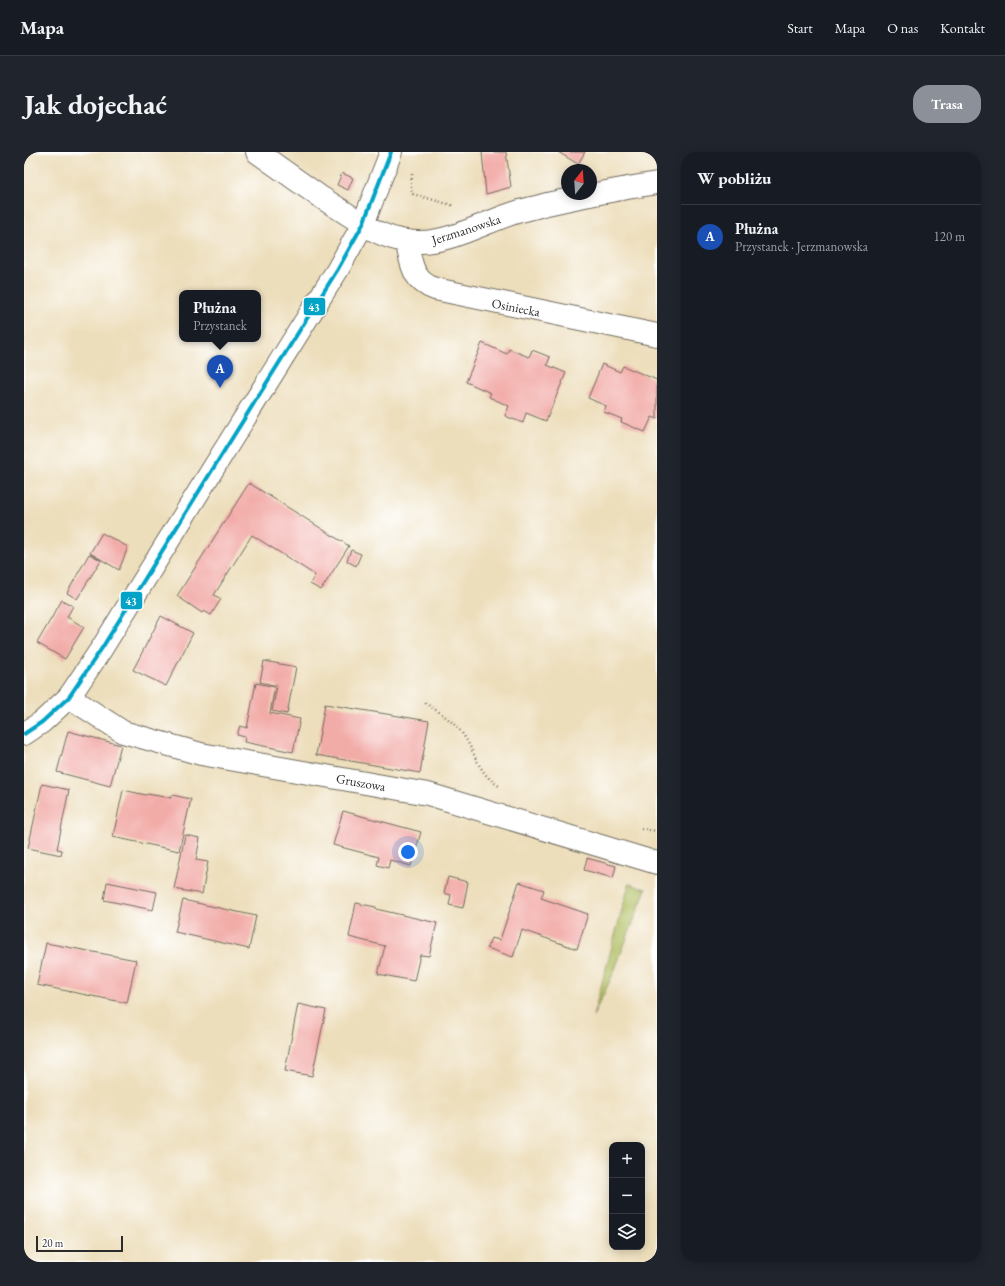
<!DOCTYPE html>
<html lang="pl">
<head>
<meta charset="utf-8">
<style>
  :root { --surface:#171b24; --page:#20242c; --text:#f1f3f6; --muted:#9ea1a6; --line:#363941; --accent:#8c9099 }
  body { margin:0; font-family:"EB Garamond",serif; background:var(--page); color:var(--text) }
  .controls { position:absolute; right:12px; bottom:12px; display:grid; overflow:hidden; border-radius:8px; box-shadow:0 2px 10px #0003 }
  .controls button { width:36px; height:36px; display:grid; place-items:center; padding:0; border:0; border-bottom:1px solid var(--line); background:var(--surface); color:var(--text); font:20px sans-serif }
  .compass { position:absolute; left:537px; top:12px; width:36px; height:36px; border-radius:50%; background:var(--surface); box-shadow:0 2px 10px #0003; rotate:17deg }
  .scale { position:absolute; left:12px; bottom:10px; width:87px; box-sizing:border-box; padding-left:4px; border:2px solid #2b2b2b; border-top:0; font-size:11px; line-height:14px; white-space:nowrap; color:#2b2b2b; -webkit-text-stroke:3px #fff; paint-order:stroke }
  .you { position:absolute; left:384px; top:700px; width:14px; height:14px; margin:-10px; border:3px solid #fff; border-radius:50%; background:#1a73e8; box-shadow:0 0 0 6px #1a73e833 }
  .badge { display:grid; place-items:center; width:26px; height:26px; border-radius:50%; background:var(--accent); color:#fff; font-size:13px; font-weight:700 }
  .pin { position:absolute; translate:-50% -33px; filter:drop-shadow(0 1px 2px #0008) }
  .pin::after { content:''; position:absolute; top:21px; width:14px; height:12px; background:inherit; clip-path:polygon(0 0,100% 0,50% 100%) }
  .popup { position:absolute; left:155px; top:138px; width:82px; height:52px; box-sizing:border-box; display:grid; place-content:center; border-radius:8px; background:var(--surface); filter:drop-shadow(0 1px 3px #0005); font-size:13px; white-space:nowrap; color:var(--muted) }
  .popup b { font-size:15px; color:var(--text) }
  .popup::after { content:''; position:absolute; left:50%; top:100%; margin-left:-8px; border:8px solid transparent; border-top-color:var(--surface) }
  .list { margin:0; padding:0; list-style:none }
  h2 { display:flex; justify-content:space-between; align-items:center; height:52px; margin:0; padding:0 16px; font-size:17px }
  h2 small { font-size:13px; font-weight:400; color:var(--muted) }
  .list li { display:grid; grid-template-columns:26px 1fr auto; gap:12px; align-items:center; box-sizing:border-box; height:64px; padding:0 16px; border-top:1px solid var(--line) }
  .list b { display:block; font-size:15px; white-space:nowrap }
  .list p { margin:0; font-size:13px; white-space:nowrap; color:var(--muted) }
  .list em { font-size:13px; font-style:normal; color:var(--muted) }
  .icon { flex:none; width:22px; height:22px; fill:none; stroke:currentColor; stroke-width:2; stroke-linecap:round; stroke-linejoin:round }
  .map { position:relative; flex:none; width:633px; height:1110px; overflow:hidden; border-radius:16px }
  header { display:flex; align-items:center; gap:24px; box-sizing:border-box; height:56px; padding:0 20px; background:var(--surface); border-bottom:1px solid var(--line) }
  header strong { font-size:19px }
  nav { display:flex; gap:22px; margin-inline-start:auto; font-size:14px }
  .intro { display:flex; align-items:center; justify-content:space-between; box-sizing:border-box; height:96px; padding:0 24px }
  h1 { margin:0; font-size:28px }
  .button { padding:10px 18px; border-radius:16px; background:var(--accent); color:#fff; font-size:14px; font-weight:700 }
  main { display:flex; gap:24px; padding:0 24px }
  aside { flex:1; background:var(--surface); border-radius:16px; box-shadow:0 2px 10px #0003 }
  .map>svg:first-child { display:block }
  .green { fill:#b0be61; stroke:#6e7446 }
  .building { fill:#f2aca8 }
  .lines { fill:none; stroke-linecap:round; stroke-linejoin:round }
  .street-casing { stroke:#6f6a5d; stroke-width:24 }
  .secondary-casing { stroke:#6f6a5d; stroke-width:24 }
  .path { stroke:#6f6a5d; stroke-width:2.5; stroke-dasharray:1 3; stroke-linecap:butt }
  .street { stroke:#fff; stroke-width:22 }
  .secondary { stroke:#fff; stroke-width:22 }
  .bus-1-casing { stroke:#fff; stroke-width:7 }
  .bus-1 { stroke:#02a3c6; stroke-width:4 }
  .labels { text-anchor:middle; stroke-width:3; stroke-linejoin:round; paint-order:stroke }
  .street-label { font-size:13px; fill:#2b2b2b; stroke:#fff }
  .line-badge { stroke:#fff; stroke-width:1.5 }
  .badge-label { font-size:11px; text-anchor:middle; font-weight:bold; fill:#fff }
</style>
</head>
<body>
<header>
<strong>Mapa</strong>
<nav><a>Start</a><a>Mapa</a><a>O nas</a><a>Kontakt</a></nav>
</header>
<div class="intro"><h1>Jak dojechać</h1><a class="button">Trasa</a></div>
<main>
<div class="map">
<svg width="633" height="1110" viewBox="0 0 633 1110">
  <rect width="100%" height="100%" fill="#fff"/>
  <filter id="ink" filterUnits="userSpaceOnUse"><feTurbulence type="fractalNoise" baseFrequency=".025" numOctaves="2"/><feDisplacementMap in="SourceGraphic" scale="8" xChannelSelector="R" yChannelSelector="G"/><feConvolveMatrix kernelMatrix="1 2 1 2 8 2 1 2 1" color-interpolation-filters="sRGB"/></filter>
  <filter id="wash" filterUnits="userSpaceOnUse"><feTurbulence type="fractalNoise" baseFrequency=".012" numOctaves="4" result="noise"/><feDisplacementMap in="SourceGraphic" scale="16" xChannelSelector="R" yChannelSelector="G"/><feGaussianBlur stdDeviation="0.9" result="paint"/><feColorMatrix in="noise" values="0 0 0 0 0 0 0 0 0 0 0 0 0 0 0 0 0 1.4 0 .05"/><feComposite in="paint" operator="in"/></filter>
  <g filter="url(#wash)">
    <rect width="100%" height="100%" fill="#eddebb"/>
    <!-- green -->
    <path class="green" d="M605 732 622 737 589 822 569 864Z"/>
    <g id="blocks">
      <!-- building -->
      <g class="building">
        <path d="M458 0H482L487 35 462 42Z"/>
        <path d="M534 0H561L554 12Z"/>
        <path d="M318 21 329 26 324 38 313 33Z"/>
        <path d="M458 191 483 202 485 197 505 205 508 198 526 205 523 213 542 221 522 269 502 261 499 271 481 264 485 254 465 245 467 241 442 230Z"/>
        <path d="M578 212 596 220 599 214 633 228V267L628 265 621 280 597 270 598 267 580 260 582 254 564 246Z"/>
        <path d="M225 331 325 394 297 438 286 432 291 423 228 383 190 443 197 447 187 463 180 459 178 461 153 444Z"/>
        <path d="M78 381 104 395 95 418 66 401Z"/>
        <path d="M327 398 337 402 332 414 323 409Z"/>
        <path d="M65 402 77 408 53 447 43 441Z"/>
        <path d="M38 448 49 454 43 465 60 475 41 507 13 491Z"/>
        <path d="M137 464 169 481 142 534 109 518Z"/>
        <path d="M240 509 272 515 263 562 248 559 253 534 236 530Z"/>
        <path d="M232 531 251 535 246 561 276 567 269 600 220 590 221 585 213 583 216 574 223 576Z"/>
        <path d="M301 552 405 569 396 621 292 603Z"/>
        <path d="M44 579 97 593 86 634 33 620Z"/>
        <path d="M18 632 45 638 33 697 38 698 37 703 4 696Z"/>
        <path d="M99 638 122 643 123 642 147 646 148 643 167 647 155 699 89 685Z"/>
        <path d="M319 659 397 680 387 714 366 708 364 716 353 713 355 705 309 693Z"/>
        <path d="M161 683 176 686 172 708 184 710 178 742 150 737Z"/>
        <path d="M563 706 592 714 589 726 560 718Z"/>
        <path d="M424 725 444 730 439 756 425 753 427 743 420 741Z"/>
        <path d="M83 730 133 740 129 758 80 748Z"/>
        <path d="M495 730 520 738 517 746 564 762 553 797 498 778 489 805 463 796 467 786 476 788Z"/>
        <path d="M159 748 232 764 225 797 151 780Z"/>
        <path d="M332 751 352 755V757L413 771 405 804 396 803 390 829 354 822 361 794 325 785Z"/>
        <path d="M22 791 112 808 103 851 13 833Z"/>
        <path d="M274 852 302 858 288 924 261 919Z"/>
      </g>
    </g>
  </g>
  <g filter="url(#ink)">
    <use href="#blocks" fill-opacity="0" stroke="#6f6a5d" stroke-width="1"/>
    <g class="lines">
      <defs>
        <g id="street">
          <path d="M233 0 295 44 339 72"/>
          <path d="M382 89C388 111 387 128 411 137L633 183"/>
          <path d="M45 545 99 580 177 602 404 642 633 711"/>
        </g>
        <g id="secondary">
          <path d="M339 72C356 83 374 90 395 90 428 90 463 69 493 60 503 57 513 55 523 52 559 44 596 37 633 31"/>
          <path d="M0 582 18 570 45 545 78 496 200 299 314 117 339 72 367 0"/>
        </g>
      </defs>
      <!-- street casing -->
      <use href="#street" class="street-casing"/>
      <!-- secondary casing -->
      <use href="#secondary" class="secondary-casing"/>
      <!-- path -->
      <g class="path">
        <path d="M388 22 387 35 389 42 431 54"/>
        <path d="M401 551C415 560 428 568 438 581 451 599 454 622 475 634"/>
        <path d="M617 677 633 679"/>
      </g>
      <!-- street -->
      <use href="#street" class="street"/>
      <!-- secondary -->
      <use href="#secondary" class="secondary"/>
      <defs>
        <path id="bus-1" d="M0 582 18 570 45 545 78 496 200 299 314 117 339 72 367 0"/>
      </defs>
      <!-- bus-1 casing -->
      <use href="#bus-1" class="bus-1-casing"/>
      <!-- bus-1 -->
      <use href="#bus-1" class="bus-1"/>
    </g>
  </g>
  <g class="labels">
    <!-- street labels -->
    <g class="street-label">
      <text transform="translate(442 77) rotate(-18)" y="5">Jerzmanowska</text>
      <text transform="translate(492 155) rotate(11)" y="5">Osiniecka</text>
      <text transform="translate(337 630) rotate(10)" y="5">Gruszowa</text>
    </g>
  </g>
  <g class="line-badge">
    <rect x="279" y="145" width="23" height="19" rx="4" fill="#02a3c6"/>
    <rect x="96" y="439" width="23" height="19" rx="4" fill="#02a3c6"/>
  </g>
  <g class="badge-label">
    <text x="290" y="159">43</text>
    <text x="107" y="453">43</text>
  </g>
</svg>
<div class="controls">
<button>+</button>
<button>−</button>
<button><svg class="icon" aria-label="layers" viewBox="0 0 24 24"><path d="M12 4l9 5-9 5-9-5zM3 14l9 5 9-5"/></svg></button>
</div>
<svg class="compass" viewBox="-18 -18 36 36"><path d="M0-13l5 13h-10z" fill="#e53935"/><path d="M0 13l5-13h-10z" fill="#9ea1a6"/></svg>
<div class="scale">20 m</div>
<div class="you"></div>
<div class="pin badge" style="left:196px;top:236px;background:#1a4fb4">A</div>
<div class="popup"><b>Płużna</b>Przystanek</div>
</div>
<aside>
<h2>W pobliżu<small></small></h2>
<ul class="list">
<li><span class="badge" style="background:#1a4fb4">A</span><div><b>Płużna</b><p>Przystanek · Jerzmanowska</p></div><em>120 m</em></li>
</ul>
</aside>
</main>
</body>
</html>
